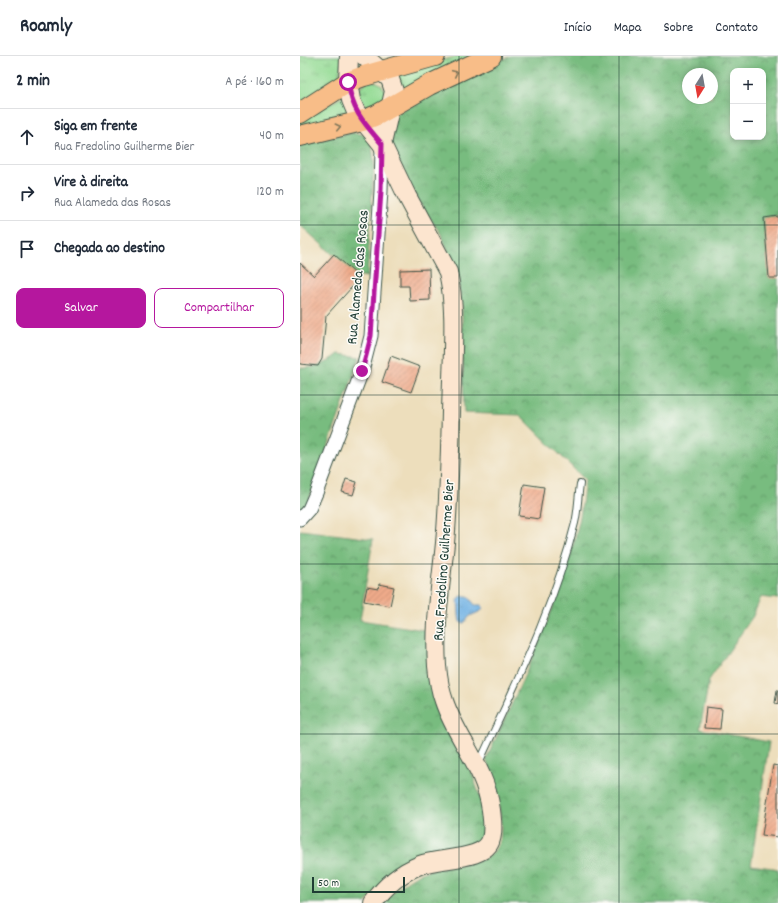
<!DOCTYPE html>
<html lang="pt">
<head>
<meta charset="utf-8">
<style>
  :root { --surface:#fff; --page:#f2f2f3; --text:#1f2937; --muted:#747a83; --line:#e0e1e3; --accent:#b5179e }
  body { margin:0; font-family:Dekko,sans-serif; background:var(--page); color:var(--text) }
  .controls { position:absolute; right:12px; top:12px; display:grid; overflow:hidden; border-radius:8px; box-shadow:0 2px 6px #0003 }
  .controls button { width:36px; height:36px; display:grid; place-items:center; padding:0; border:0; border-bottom:1px solid var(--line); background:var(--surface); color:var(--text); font:20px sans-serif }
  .compass { position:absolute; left:382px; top:12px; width:36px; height:36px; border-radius:50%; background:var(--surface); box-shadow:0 2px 6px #0003; rotate:191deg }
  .scale { position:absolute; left:12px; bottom:10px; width:93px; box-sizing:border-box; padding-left:4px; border:2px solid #1f3d34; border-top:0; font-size:11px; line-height:14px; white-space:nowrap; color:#1f3d34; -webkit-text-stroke:3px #fdfcf7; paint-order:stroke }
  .stop { position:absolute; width:12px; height:12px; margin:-9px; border:3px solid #b5179e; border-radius:50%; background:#fff }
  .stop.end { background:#b5179e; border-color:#fff; box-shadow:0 1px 4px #0008 }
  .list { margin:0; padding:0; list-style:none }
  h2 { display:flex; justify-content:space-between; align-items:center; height:52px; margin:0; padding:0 16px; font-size:17px }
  h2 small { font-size:13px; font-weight:400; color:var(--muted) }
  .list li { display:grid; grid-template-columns:26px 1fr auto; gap:12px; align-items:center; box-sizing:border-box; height:56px; padding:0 16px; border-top:1px solid var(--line) }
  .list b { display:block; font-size:15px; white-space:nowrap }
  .list p { margin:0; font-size:13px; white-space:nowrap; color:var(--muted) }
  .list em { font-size:13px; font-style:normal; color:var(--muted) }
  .actions { display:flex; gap:8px; padding:12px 16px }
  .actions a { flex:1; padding:9px 0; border:1px solid var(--accent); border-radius:8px; text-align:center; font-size:14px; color:var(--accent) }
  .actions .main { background:var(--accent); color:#fff }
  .icon { flex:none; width:22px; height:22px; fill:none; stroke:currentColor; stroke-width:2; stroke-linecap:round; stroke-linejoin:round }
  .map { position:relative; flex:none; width:478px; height:847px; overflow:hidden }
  header { display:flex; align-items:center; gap:24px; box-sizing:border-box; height:56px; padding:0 20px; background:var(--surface); border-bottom:1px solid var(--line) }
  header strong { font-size:19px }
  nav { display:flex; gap:22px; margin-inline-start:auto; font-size:14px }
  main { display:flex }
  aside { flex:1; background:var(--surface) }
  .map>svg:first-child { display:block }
  .grass { fill:url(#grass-tufts); stroke:#5a8c65 }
  .forest { fill:url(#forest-crowns); stroke:#4c7c5a; fill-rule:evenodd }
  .water { fill:url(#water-ripples); stroke:#46768c }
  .building { fill:url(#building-hatch) }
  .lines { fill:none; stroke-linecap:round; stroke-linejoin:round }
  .lane-casing { stroke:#3e5548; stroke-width:8 }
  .street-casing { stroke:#3e5548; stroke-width:15 }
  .secondary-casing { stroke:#3e5548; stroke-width:20 }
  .primary-casing { stroke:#3e5548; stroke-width:22 }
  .lane { stroke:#fff; stroke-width:6 }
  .street { stroke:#fff; stroke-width:13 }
  .secondary { stroke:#fce5cf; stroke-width:18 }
  .primary { stroke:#f8bd88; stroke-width:20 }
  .oneway { stroke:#81775a }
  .route { stroke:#b5179e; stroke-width:5 }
  .grid { fill:none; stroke:#1f3d34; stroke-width:1; stroke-opacity:0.55 }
  .labels { text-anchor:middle; stroke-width:3; stroke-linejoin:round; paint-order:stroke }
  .street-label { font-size:15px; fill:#1f3d34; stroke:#fdfcf7 }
</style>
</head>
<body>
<header>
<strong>Roamly</strong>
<nav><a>Início</a><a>Mapa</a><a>Sobre</a><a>Contato</a></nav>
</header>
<main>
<aside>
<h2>2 min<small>A pé · 160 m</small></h2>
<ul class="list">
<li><svg class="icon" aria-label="ahead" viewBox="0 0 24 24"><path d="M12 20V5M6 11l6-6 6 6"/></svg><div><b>Siga em frente</b><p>Rua Fredolino Guilherme Bier</p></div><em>40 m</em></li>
<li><svg class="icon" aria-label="right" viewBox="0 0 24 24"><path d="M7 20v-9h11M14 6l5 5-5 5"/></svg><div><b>Vire à direita</b><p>Rua Alameda das Rosas</p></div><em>120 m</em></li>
<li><svg class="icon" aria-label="arrive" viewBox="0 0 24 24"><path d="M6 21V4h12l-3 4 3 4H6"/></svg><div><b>Chegada ao destino</b></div></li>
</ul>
<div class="actions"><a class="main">Salvar</a><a>Compartilhar</a></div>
</aside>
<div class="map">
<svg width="478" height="847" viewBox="0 0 478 847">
  <defs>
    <pattern id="grass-tufts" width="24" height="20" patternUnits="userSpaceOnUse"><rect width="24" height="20" fill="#96dc96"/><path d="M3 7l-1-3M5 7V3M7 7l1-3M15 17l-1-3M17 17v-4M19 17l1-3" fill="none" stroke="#7ab47b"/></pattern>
    <pattern id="forest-crowns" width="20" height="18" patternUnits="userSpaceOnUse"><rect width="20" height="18" fill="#78bc7f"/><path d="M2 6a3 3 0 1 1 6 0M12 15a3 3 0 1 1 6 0" fill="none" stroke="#629a69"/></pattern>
    <pattern id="water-ripples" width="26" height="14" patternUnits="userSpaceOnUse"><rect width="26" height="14" fill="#6eb0e3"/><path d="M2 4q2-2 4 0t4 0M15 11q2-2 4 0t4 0" fill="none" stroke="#5a90b9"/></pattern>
    <pattern id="building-hatch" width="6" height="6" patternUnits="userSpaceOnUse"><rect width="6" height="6" fill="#efaa8a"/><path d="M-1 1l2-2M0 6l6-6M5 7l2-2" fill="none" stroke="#c18c72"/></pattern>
  </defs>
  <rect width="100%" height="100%" fill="#fdfcf7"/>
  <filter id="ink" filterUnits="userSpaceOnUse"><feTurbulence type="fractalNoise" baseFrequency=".025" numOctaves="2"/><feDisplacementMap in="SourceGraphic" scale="8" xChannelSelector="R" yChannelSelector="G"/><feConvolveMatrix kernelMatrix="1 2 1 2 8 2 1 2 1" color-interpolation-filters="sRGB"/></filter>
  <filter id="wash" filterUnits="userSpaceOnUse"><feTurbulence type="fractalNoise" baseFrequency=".012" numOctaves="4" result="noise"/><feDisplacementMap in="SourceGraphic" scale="16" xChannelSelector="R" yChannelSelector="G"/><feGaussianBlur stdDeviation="0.9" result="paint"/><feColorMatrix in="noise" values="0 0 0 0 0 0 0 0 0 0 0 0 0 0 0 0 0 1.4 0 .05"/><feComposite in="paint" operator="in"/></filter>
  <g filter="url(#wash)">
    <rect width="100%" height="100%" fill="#eddebc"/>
    <!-- grass -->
    <g class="grass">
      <path d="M0 0H43L39 21 0 47Z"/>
      <path d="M159 0H175L102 36 95 17Z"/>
      <circle cx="72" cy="38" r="13"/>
      <path d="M44 40 52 60 0 72V65Z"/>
    </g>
    <!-- forest -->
    <g class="forest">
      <path d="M211 0H478V160L464 162 469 222H478V543L461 541 453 560 409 624 400 673 469 686 451 809 478 813V847H84C93 836 106 824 119 818 157 801 209 822 200 757 197 738 194 721 186 704 221 627 260 550 279 466 282 452 283 438 285 424L220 359 164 357 162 249 158 226 151 202 141 178 114 139 91 88 95 58 171 16ZM433 15H463V81H433ZM388 18H412V42H388Z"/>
      <path d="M52 77C72 77 72 89 74 106L67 221 56 219 0 169V88Z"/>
      <path d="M39 298 60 301 6 452 0 454V312C16 313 27 307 39 298Z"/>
      <path d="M0 474 73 483 60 564 130 575 131 627 137 653 171 714 185 756 183 784 175 790 148 793 119 801 65 847H0Z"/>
    </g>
    <!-- water -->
    <path class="water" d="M162 540H168L175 549H181L183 551 181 555 170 560 164 567 160 566C159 564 158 544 158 542Z"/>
    <g id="blocks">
      <!-- building -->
      <g class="building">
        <path d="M478 160V222H469L464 162Z"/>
        <path d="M34 198 60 222 26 260 22 303 18 310 0 308V207L14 220Z"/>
        <path d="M129 213 130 244 110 245 109 230H100V214Z"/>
        <path d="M91 300 120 311 111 336 82 326Z"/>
        <path d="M46 423 57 426 53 439 42 436Z"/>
        <path d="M224 428 244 431 239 463 219 460Z"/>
        <path d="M79 528 94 531 90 550 64 545 67 531 78 533Z"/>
        <path d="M477 634H478V648L475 647Z"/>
        <path d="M406 651 422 653 420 673 404 672Z"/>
        <path d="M473 709 478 710V781L462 779Z"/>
      </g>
    </g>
  </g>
  <g filter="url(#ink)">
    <use href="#blocks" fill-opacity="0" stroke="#3e5548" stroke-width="1"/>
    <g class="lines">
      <defs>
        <path id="lane" d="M179 707C215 629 254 552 275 467 278 455 278 441 280 428"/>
        <path id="street" d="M0 463 9 453 16 437 62 315 71 280 81 135 82 92"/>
        <g id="secondary">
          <path d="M49 0 48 26 51 44 56 56 82 88 107 140 148 216C156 251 153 288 152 324 150 379 150 433 145 487 141 528 134 568 137 610 138 621 140 634 144 645 157 684 185 710 191 754 192 763 194 774 191 783 186 805 138 801 120 809 100 817 85 830 73 847"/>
          <path d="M64 0 90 23 94 35 82 88"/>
        </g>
        <g id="primary">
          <path d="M0 57 48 26 64 20 135 0"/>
          <path d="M0 80 62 65 77 59 129 29 191 0"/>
        </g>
      </defs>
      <!-- lane casing -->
      <use href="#lane" class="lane-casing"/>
      <!-- street casing -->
      <use href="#street" class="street-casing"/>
      <!-- secondary casing -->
      <use href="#secondary" class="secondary-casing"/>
      <!-- primary casing -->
      <use href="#primary" class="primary-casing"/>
      <!-- lane -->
      <use href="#lane" class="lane"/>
      <!-- street -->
      <use href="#street" class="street"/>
      <!-- secondary -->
      <use href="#secondary" class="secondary"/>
      <!-- primary -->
      <use href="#primary" class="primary"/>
    </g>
    <!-- one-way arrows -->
    <defs><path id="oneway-chevron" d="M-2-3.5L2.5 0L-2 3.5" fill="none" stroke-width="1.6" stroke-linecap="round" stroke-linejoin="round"/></defs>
    <g class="oneway">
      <use href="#oneway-chevron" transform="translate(155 17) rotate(-25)"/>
      <use href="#oneway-chevron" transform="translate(38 71) rotate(-13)"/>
    </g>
  </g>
  <g class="lines" filter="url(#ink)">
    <!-- route -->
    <path class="route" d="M48 26C52 55 64 67 82 88L81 135 71 280 62 315"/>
  </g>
  <!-- grid -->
  <path class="grid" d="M159 0V847M319 0V847M0 169H478M0 339H478M0 508H478M0 678H478"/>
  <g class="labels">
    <!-- street labels -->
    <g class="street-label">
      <text transform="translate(57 221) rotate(-85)" y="5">Rua Alameda das Rosas</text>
      <text transform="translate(143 504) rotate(-86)" y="5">Rua Fredolino Guilherme Bier</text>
    </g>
  </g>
</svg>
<div class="controls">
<button>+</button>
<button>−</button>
</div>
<svg class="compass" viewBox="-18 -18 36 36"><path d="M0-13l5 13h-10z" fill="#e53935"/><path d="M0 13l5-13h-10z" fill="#747a83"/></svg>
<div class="scale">50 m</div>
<div class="stop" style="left:48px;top:26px"></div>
<div class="stop end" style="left:62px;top:315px"></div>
</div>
</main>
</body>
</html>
